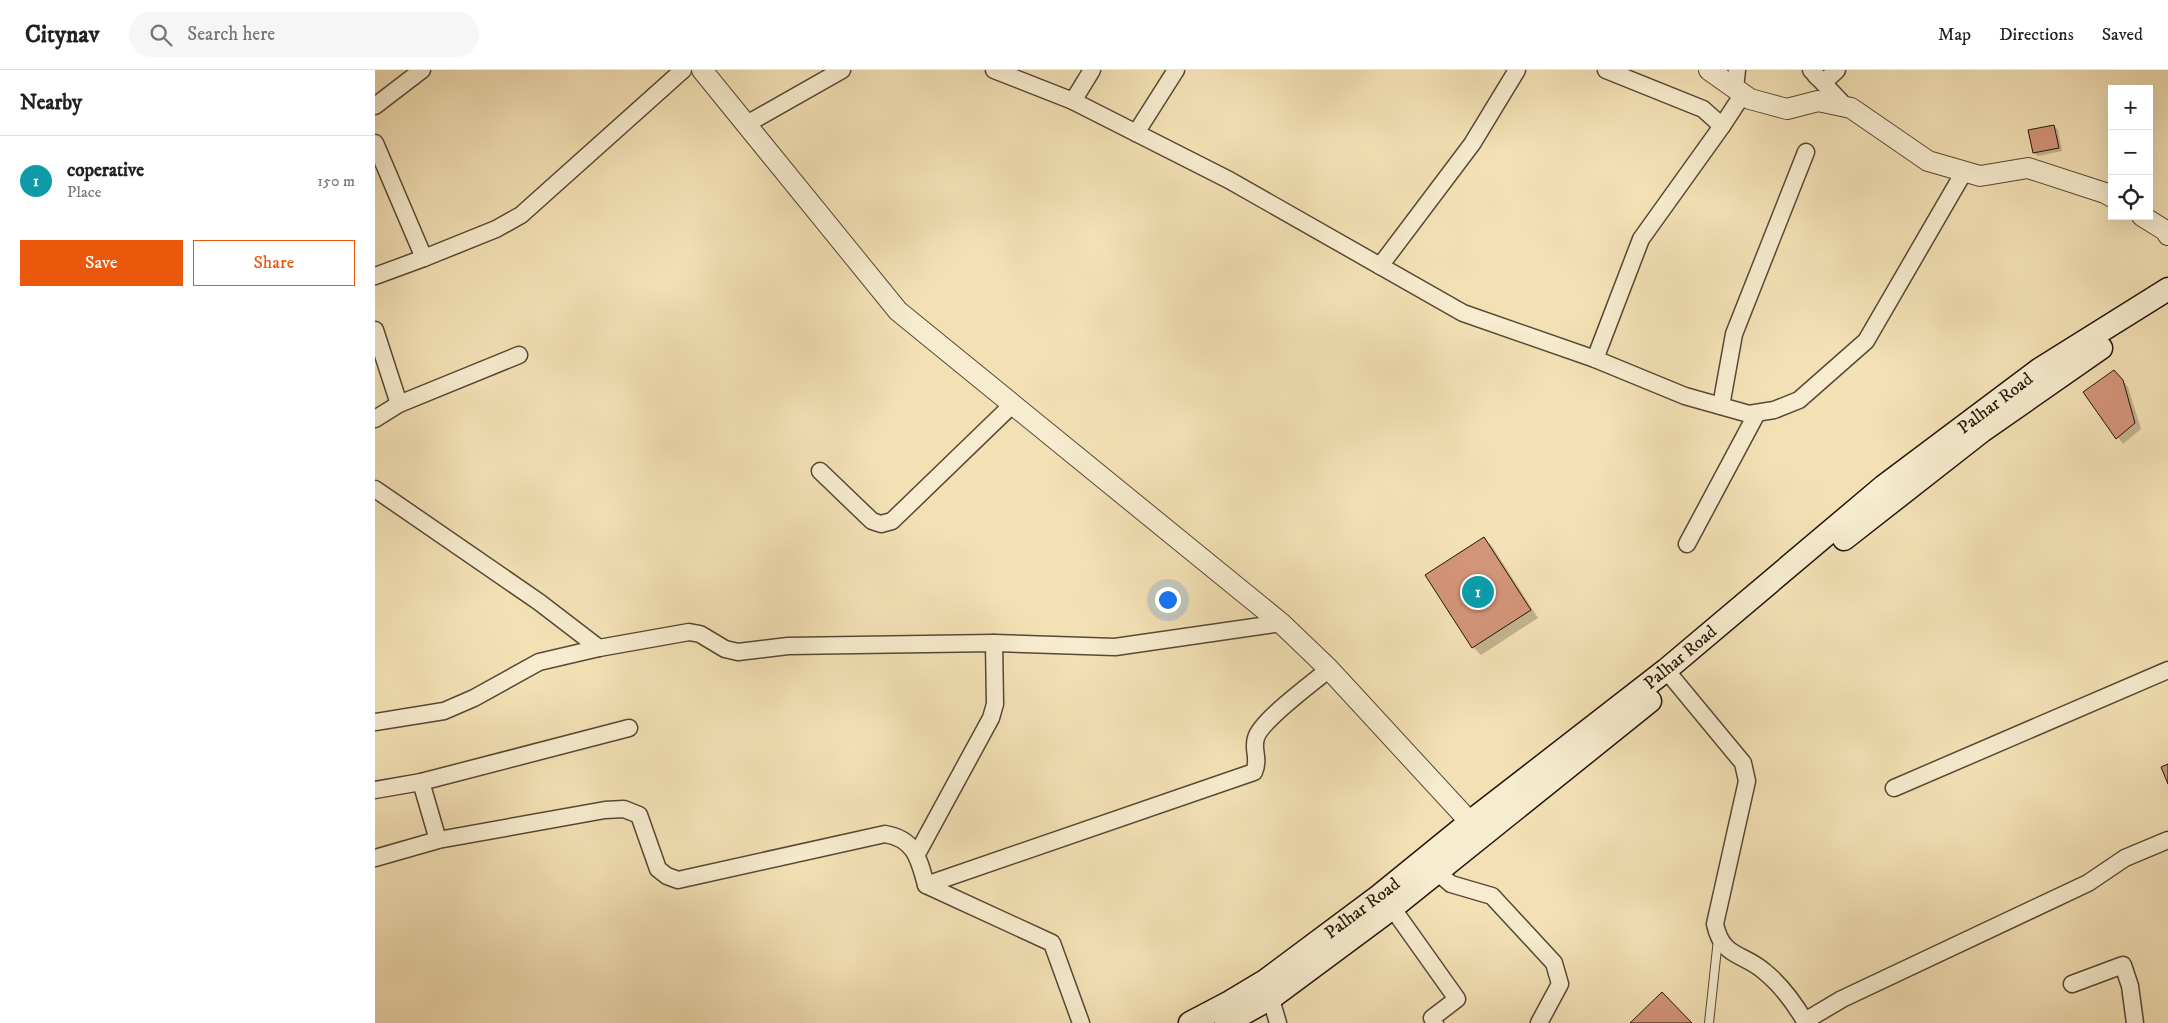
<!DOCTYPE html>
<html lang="en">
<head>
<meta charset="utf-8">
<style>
  :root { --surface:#fff; --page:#f6f6f6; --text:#222; --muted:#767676; --line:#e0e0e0; --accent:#ea580c }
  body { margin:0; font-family:"IM FELL DW Pica",serif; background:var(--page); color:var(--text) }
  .controls { position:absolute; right:15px; top:15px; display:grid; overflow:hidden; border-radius:0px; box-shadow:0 5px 20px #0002 }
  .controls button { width:45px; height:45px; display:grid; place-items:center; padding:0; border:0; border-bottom:1px solid var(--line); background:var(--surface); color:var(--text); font:25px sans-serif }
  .you { position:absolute; left:792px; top:529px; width:18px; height:18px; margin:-12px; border:4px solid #fff; border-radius:50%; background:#1a73e8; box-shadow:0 0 0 8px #1a73e833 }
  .badge { display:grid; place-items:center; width:32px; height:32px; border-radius:50%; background:var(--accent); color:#fff; font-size:16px; font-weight:700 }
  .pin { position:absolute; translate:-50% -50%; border:2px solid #fff; box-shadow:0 1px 5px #0006 }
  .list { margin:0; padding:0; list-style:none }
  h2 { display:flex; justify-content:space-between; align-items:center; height:65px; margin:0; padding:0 20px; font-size:21px }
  h2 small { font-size:16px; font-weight:400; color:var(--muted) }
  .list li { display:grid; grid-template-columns:32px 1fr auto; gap:15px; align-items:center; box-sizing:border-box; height:90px; padding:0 20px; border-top:1px solid var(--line) }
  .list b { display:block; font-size:19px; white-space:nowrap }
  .list p { margin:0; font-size:16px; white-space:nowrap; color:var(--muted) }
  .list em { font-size:16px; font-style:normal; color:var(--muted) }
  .actions { display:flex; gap:10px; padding:15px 20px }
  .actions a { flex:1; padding:11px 0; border:1px solid var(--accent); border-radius:0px; text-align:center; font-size:18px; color:var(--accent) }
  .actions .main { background:var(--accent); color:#fff }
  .icon { flex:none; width:28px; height:28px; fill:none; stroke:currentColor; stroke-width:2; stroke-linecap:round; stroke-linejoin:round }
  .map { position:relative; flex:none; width:1793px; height:953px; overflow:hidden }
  header { display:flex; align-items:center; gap:30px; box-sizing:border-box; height:70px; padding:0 25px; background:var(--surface); border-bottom:1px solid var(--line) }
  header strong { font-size:24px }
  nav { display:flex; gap:28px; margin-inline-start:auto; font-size:18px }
  .search { width:350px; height:45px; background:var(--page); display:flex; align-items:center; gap:12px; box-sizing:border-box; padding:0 18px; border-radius:28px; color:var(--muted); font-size:19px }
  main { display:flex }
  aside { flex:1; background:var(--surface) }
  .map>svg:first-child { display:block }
  .shadow { fill:#0003 }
  .building { fill:#d39579; stroke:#231509 }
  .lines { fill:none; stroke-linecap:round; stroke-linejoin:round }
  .service-casing { stroke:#574834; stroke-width:10 }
  .minor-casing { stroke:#574834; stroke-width:19 }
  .tertiary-casing { stroke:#574834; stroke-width:22 }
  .secondary-casing { stroke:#231509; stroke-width:25 }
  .service { stroke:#f7eccf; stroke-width:8 }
  .minor { stroke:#f7eccf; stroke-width:16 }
  .tertiary { stroke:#f7eccf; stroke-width:20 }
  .secondary { stroke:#f7eccf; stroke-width:22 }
  .labels { text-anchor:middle; stroke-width:5; stroke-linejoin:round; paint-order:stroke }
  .street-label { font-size:18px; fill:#231509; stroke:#f7eccf }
</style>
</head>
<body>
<header>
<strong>Citynav</strong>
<div class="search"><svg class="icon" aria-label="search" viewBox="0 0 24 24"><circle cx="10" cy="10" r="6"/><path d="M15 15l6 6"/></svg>Search here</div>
<nav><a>Map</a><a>Directions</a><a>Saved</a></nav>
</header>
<main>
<aside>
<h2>Nearby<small></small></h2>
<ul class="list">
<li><span class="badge" style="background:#0f9aa8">1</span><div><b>coperative</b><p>Place</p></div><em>150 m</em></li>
</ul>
<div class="actions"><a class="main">Save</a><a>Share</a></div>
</aside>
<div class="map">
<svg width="1793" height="953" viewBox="0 0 1793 953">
  <rect width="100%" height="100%" fill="#f3e1b5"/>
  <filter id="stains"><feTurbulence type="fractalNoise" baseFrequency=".004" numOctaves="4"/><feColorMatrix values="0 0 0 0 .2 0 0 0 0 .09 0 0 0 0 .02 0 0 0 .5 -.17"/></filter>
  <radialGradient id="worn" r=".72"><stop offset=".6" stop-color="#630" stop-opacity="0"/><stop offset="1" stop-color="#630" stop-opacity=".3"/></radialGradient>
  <!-- shadow -->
  <g class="shadow">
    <path d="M1679 56 1683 60 1687 81 1663 86 1659 83Z"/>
    <path d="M1745 307 1753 317 1766 359 1748 374 1710 322Z"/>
    <path d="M1109 468 1117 476 1163 548 1106 585 1098 577Z"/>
  </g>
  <!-- building -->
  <g class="building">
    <path d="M1679 55 1684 78 1658 83 1653 60Z"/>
    <path d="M1739 300 1748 310 1760 353 1741 369 1708 322Z"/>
    <path d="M1109 467 1156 540 1097 578 1050 505Z"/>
    <path d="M1793 694V714L1786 697Z"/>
    <path d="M1287 922 1317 953H1255Z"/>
  </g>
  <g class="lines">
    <defs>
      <path id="service" d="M1334 953 1343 869"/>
      <g id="minor">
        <path d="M619 0 698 31 854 110 1088 243 1220 289 1310 326 1374 344 1399 340 1424 330 1491 271 1589 102"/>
        <path d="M1231 0 1328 39 1347 56 1368 24"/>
        <path d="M1436 0 1470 36"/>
        <path d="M1441 6 1449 12 1462 0"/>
        <path d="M1360 18 1362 0"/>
        <path d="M698 31 717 0"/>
        <path d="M0 36 47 0"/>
        <path d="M370 55 467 0"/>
        <path d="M761 63 801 0"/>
        <path d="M0 73 49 188 0 206"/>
        <path d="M49 188 121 159 146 145 308 0"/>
        <path d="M1005 196 1097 74 1142 0"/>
        <path d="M0 260 24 334"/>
        <path d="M1220 289 1266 169 1347 56"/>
        <path d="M1346 336 1359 264 1431 82"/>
        <path d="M0 349 24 334 144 285"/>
        <path d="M445 401 497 451 506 454 517 451 638 334"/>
        <path d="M0 419 164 532 224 578"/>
        <path d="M1312 474 1382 343"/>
        <path d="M1291 600 1368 693 1372 711 1340 854C1347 888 1369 883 1390 902 1407 916 1420 934 1431 953"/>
        <path d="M0 652 69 641 99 628 164 592 224 578 314 562 325 564 350 579 363 582 413 576 619 573 740 577 906 553"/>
        <path d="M46 712 254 658"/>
        <path d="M1519 718 1793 600"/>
        <path d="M0 720 46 712 63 770"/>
        <path d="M542 784 616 648 620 634 619 573"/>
        <path d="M0 788 63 770 230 740 249 739 264 745 283 799 292 806 303 810 510 764C540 769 544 789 551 815L677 873 706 953"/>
        <path d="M1062 802 1076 814 1117 826 1179 893 1185 914 1164 953"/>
        <path d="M551 815 879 702C885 688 877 680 881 668 886 650 938 613 954 599"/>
        <path d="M1009 831 1023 846 1082 929 1057 948 1060 953"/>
        <path d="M1697 914 1748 895 1755 916 1760 953"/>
        <path d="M893 919 903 953"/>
        <path d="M1430 951 1467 929 1713 813 1750 788 1793 770"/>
      </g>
      <g id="tertiary">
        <path d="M327 0 523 241 906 553 954 599 1095 752"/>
        <path d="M1334 0 1375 29 1412 39 1443 31 1476 38 1553 91 1605 106 1653 98 1730 123 1737 127"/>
        <path d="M1767 146 1791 161 1793 165"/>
      </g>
      <g id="secondary">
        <path d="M1469 469 1607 361 1726 278"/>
        <path d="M815 953 855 932 890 911 1004 826 1095 752 1291 600 1509 416 1665 299 1793 219"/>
        <path d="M851 953 896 928 1016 839 1275 631"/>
      </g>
    </defs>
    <!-- service casing -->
    <use href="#service" class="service-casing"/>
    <!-- minor casing -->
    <use href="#minor" class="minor-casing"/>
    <!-- tertiary casing -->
    <use href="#tertiary" class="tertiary-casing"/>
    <!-- secondary casing -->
    <use href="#secondary" class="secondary-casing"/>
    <!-- service -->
    <use href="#service" class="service"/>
    <!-- minor -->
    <use href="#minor" class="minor"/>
    <!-- tertiary -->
    <use href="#tertiary" class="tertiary"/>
    <!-- secondary -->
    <use href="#secondary" class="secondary"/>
  </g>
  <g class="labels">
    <!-- street labels -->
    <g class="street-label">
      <text transform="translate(1620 333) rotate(-37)" y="6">Palhar Road</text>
      <text transform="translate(1305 587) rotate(-40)" y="6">Palhar Road</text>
      <text transform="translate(987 838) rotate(-37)" y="6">Palhar Road</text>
    </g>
  </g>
  <rect width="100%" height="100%" filter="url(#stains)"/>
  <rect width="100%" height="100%" fill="url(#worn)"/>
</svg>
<div class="controls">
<button>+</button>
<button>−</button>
<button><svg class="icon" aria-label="locate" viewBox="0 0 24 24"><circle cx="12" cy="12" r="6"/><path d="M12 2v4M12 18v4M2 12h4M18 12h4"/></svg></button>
</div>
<div class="you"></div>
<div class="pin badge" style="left:1103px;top:522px;background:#0f9aa8">1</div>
</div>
</main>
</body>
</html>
